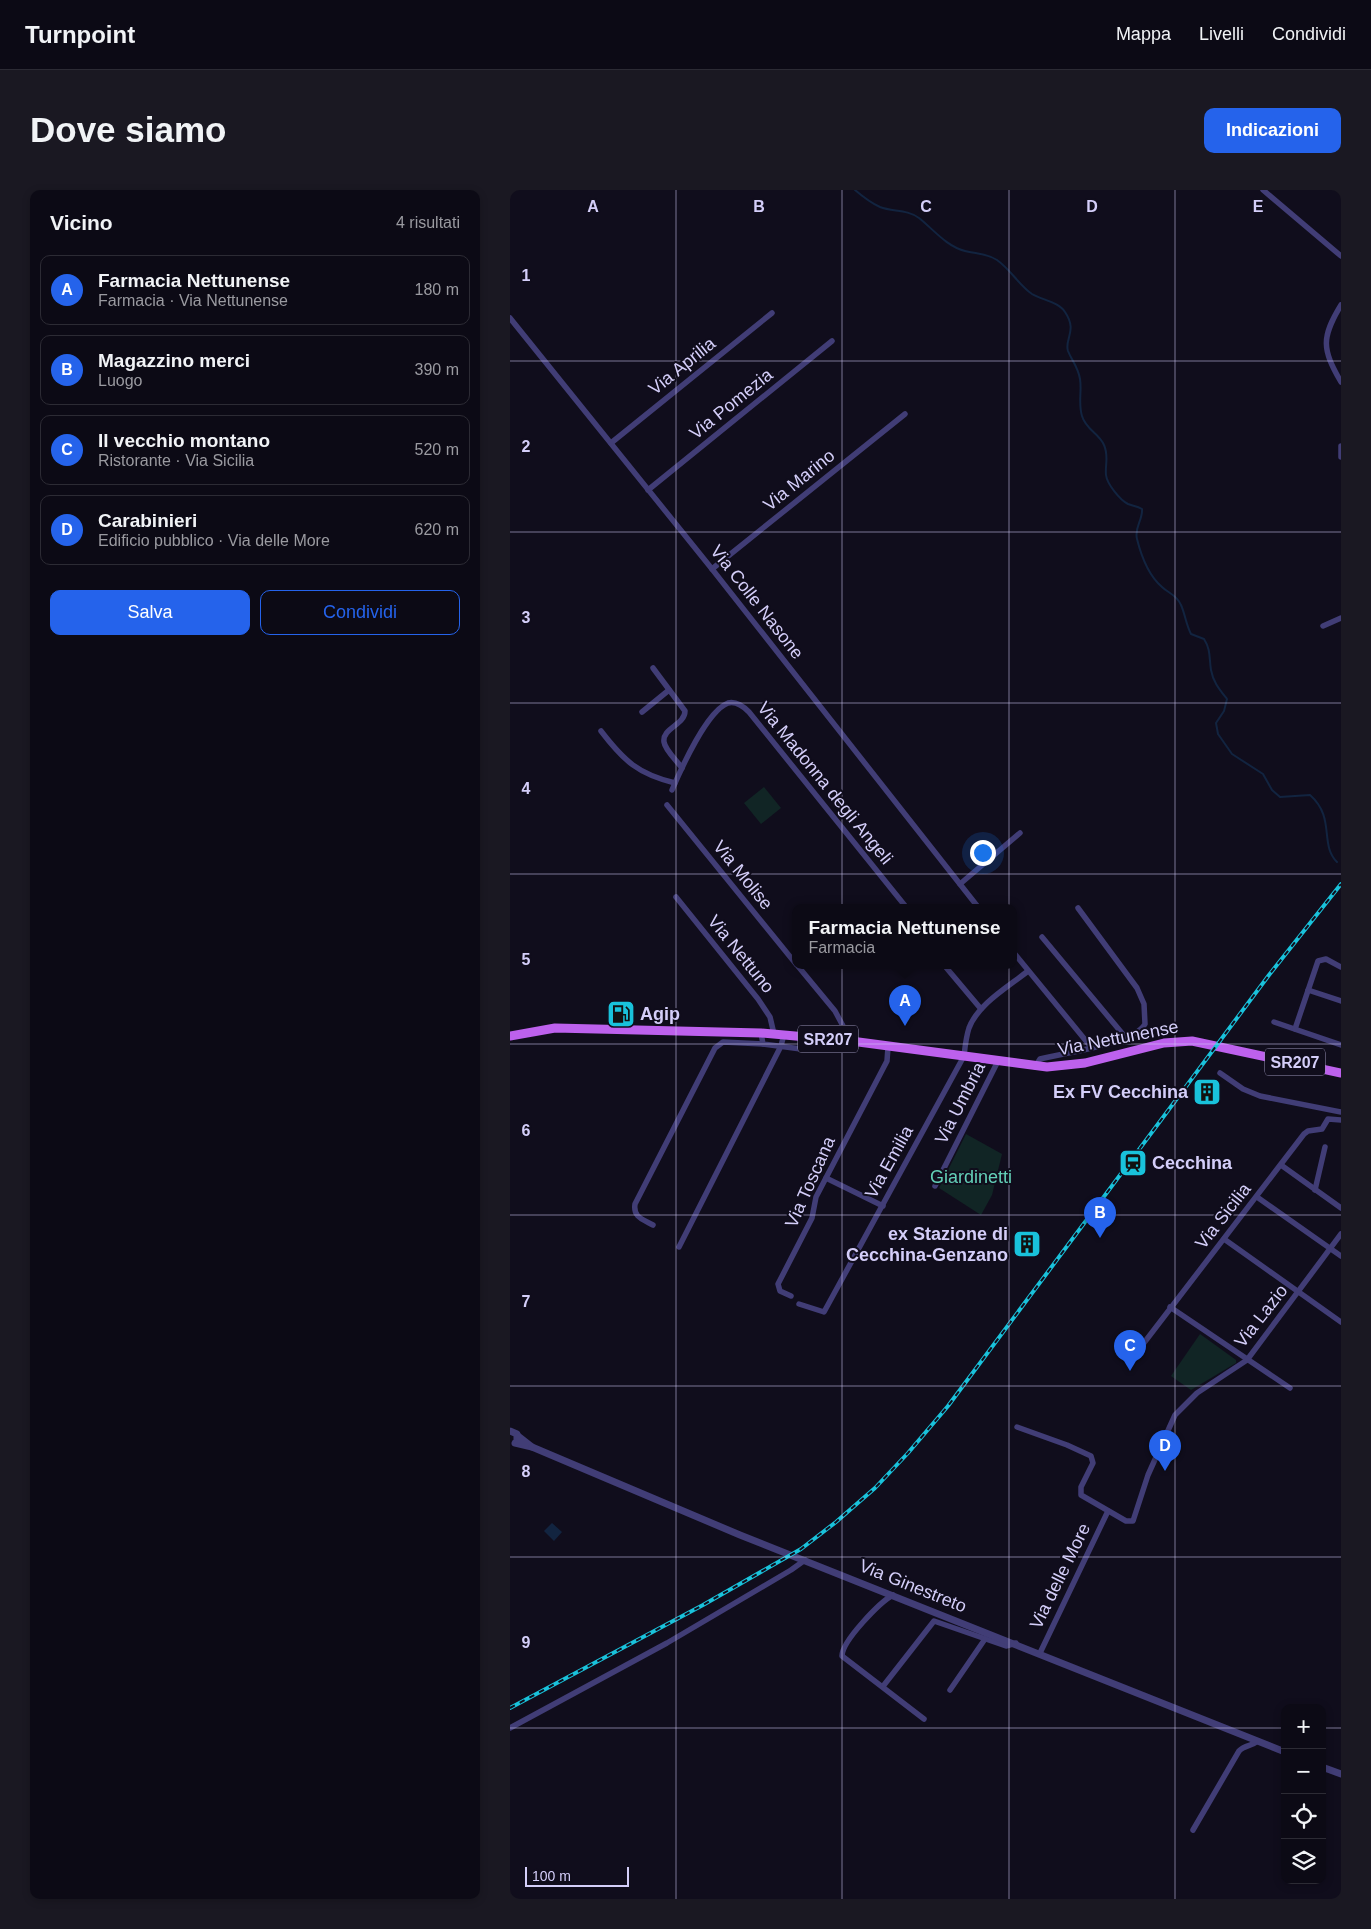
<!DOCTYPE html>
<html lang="it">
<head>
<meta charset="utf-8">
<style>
  :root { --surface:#0c0a15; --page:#1a1822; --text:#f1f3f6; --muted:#9a9aa0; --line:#2c2b34; --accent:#2563eb }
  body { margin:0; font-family:Helvetica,sans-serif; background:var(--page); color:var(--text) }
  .controls { position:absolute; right:15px; bottom:15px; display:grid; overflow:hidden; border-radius:10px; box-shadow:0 2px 8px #0003 }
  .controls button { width:45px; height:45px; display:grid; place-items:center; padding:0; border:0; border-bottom:1px solid var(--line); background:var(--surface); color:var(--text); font:25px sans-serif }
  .scale { position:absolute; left:15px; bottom:12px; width:104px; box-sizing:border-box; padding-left:5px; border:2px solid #d4cef9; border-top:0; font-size:14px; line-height:18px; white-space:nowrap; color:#d4cef9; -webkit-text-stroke:4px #100d1c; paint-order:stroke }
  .you { position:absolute; left:472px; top:662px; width:18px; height:18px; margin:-12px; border:4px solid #fff; border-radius:50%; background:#1a73e8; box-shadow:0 0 0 8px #1a73e833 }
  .badge { display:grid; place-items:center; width:32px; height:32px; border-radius:50%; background:var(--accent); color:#fff; font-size:16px; font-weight:700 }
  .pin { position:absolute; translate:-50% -41px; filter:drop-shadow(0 1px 2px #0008) }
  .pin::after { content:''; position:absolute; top:26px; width:18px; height:15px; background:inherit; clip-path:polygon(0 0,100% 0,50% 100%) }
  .popup { position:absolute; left:282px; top:714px; width:225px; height:65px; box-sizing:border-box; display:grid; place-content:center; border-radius:10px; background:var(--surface); filter:drop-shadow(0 1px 4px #0005); font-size:16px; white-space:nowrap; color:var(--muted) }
  .popup b { font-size:19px; color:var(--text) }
  .popup::after { content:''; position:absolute; left:50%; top:100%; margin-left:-10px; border:10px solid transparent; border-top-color:var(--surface) }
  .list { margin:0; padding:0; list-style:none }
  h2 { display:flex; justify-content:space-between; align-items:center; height:65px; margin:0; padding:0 20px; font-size:21px }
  h2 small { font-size:16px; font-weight:400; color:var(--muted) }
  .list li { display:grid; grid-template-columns:32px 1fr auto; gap:15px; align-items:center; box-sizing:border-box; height:70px; margin:0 10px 10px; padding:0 10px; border:1px solid var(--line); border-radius:10px }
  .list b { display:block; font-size:19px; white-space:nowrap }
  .list p { margin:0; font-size:16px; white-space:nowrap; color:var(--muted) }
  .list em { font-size:16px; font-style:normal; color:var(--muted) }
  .actions { display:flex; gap:10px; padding:15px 20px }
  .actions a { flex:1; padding:11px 0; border:1px solid var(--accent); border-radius:10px; text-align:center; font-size:18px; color:var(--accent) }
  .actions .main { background:var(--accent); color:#fff }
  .icon { flex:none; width:28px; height:28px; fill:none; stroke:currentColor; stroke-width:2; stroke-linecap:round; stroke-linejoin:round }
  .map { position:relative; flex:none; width:831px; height:1709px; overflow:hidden; border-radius:10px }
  header { display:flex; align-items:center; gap:30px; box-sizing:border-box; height:70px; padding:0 25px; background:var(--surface); border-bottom:1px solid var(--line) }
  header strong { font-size:24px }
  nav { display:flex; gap:28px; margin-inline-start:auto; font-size:18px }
  .intro { display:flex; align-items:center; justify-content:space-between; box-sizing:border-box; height:120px; padding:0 30px }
  h1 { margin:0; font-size:35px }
  .button { padding:12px 22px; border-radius:10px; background:var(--accent); color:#fff; font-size:18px; font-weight:700 }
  main { display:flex; gap:30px; padding:0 30px }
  aside { flex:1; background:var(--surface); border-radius:10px; box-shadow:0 2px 8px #0003 }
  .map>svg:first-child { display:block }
  .green { fill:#112525 }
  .water { fill:#122440 }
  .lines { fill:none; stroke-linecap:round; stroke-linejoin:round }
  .stream { stroke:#122440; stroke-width:2 }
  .minor { stroke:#413d76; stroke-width:5.5 }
  .tertiary { stroke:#413d76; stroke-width:7 }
  .primary { stroke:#bd61ed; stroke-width:9 }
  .rail-casing { stroke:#19c2db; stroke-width:4 }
  .rail { stroke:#100d1c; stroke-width:2; stroke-dasharray:5.5; stroke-linecap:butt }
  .grid { fill:none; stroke:#d4cef9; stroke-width:1; stroke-opacity:0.55 }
  .labels { text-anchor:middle; stroke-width:4; stroke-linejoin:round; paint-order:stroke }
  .shield { fill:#100d1c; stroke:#9994b7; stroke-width:1 }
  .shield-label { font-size:16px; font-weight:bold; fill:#d4cef9 }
  .street-label { font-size:18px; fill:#d4cef9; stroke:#100d1c }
  .poi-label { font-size:18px; font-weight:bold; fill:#d4cef9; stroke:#100d1c; text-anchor:start }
  .park-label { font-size:18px; fill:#63d0b8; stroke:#100d1c }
  .grid-label { font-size:16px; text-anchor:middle; font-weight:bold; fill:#d4cef9; stroke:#100d1c; stroke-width:4; stroke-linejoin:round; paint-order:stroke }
</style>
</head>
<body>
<header>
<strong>Turnpoint</strong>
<nav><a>Mappa</a><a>Livelli</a><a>Condividi</a></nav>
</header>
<div class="intro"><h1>Dove siamo</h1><a class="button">Indicazioni</a></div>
<main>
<aside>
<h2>Vicino<small>4 risultati</small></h2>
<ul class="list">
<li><span class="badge">A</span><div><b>Farmacia Nettunense</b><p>Farmacia · Via Nettunense</p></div><em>180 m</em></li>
<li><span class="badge">B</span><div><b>Magazzino merci</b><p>Luogo</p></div><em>390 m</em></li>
<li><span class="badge">C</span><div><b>Il vecchio montano</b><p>Ristorante · Via Sicilia</p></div><em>520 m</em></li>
<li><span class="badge">D</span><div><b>Carabinieri</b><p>Edificio pubblico · Via delle More</p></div><em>620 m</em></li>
</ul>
<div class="actions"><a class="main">Salva</a><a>Condividi</a></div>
</aside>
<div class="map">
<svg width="831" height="1709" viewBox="0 0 831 1709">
  <rect width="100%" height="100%" fill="#100d1c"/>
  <!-- green -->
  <g class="green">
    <path d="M254 597 271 618 251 634 234 613Z"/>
    <path d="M456 944 492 964 482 1005 471 1025 429 998Z"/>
    <path d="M690 1144 726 1170V1173L681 1200 661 1186Z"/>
  </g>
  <!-- water -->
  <path class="water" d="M42 1333 52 1342 44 1351 34 1341Z"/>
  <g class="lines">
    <!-- stream -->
    <path class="stream" d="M345 0C352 6 361 13 370 17 383 22 397 19 409 28 423 39 436 56 455 61 466 64 476 63 487 70 501 80 509 95 522 104 532 110 549 112 555 122 568 141 554 149 558 161 562 171 568 177 570 189 572 201 568 213 572 226 576 240 589 243 594 255 599 266 595 274 596 285 597 294 610 310 618 314 623 316 627 316 632 319 633 330 624 337 627 349 631 365 639 386 652 397 658 403 667 405 671 415 675 424 676 434 681 444L694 449C701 460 699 468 701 480 703 492 710 500 717 509L714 521 706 533 708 544 722 564 753 584 762 600 770 607 800 605C826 628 809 654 827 672"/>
    <!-- minor -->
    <g class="minor">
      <path d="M753 0 831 66"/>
      <path d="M831 115C811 148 812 159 831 192"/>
      <path d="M0 128 202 379 468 717"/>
      <path d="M101 253 262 123"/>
      <path d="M831 256V267"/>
      <path d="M138 300 322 151"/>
      <path d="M202 379 395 224"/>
      <path d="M813 436 831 428"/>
      <path d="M143 478 175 521C175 535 152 538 154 552 155 560 167 571 172 578"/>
      <path d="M132 522 159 500"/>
      <path d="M91 541C114 571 128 584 165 593"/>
      <path d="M162 600C171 579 197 521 218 513 226 511 233 516 239 522L396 717"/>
      <path d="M157 615 286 774"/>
      <path d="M450 694 510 643"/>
      <path d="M166 707 248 809 260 827 264 844"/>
      <path d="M532 747 616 848"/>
      <path d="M504 763 581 857"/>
      <path d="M287 775 325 821 341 851"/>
      <path d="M434 775 471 819"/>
      <path d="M798 800 831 811"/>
      <path d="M764 832 831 855"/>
      <path d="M785 839 808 771 816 769 831 777"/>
      <path d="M251 843 253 854 291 859 298 847"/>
      <path d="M525 877 530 869C553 863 624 854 635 834L634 814 627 798 568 718"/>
      <path d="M710 883 733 899 750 906 831 922"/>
      <path d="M771 975 831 1018"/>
      <path d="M316 988 373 1016"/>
      <path d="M425 996 488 871"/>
      <path d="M805 1000 815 957"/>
      <path d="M747 1007 831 1066"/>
      <path d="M143 1035C132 1029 123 1027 125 1014L205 858 213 852 253 854"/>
      <path d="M714 1049 831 1132"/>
      <path d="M169 1057 271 856 274 844"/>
      <path d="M281 1106 270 1101 268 1094 302 1028 306 1007 377 871 378 857"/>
      <path d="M289 1114 314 1122 454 866C455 857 456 847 459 838 468 814 498 797 518 781"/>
      <path d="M660 1117 780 1198"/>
      <path d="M627 1162 794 944 798 941 812 939 818 929 831 930"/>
      <path d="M507 1237 557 1255 581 1266 583 1273 571 1297V1305L616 1331H623L638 1285 665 1225 687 1203 737 1170 831 1044"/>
      <path d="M383 1405C370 1412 332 1451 332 1466L414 1529"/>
      <path d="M530 1463 598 1321"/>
      <path d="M374 1495 424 1431 496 1456 506 1453"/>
      <path d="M440 1500 475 1449"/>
      <path d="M0 1538 157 1453 281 1380 295 1370"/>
      <path d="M683 1640 729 1561C735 1555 742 1556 748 1551"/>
    </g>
    <!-- tertiary -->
    <g class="tertiary">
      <path d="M0 1241 7 1244V1250"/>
      <path d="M5 1253 22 1257 8 1246"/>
      <path d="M22 1257 230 1345 775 1562"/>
      <path d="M812 1577 831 1584"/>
    </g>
    <!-- primary -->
    <path class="primary" d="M0 846 45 838 251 843 341 851 537 877 575 873 654 853 682 851 831 883"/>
    <defs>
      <path id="rail" d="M0 1518 193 1415 291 1359 326 1332 365 1298 398 1263 438 1216 759 785 831 694"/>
    </defs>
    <!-- rail casing -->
    <use href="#rail" class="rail-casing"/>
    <!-- rail -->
    <use href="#rail" class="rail"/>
  </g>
  <!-- grid -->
  <path class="grid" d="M166 0V1709M332 0V1709M499 0V1709M665 0V1709M0 171H831M0 342H831M0 513H831M0 684H831M0 854H831M0 1025H831M0 1196H831M0 1367H831M0 1538H775M812 1538H831"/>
  <!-- icons -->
  <defs>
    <symbol id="fuel-square" viewBox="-11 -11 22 22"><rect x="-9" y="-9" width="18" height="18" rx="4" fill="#19c2db" stroke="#100d1c"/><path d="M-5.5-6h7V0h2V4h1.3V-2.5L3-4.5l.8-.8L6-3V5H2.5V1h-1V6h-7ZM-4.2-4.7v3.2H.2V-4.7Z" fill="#111"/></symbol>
    <symbol id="building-square" viewBox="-11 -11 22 22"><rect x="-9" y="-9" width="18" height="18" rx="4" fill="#19c2db" stroke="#100d1c"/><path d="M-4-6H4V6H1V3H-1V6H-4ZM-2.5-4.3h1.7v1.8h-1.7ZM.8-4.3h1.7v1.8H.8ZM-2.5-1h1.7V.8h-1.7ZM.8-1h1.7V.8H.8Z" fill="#111"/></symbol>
    <symbol id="station-square" viewBox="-11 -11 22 22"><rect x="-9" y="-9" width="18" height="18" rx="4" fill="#19c2db" stroke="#100d1c"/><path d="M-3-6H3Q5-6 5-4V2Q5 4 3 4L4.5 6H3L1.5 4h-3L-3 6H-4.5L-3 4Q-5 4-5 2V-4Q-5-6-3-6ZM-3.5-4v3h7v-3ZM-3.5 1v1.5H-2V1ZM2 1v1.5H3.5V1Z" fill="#111"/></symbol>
  </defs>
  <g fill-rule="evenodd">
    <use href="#fuel-square" x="95" y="808" width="32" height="32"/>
    <use href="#building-square" x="681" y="886" width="32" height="32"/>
    <use href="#station-square" x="607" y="957" width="32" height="32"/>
    <use href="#building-square" x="501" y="1038" width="32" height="32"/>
  </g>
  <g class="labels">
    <!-- shield labels -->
    <g class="shield">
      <rect x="288" y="835.5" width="60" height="27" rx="4"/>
      <rect x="755" y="858.5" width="60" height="27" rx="4"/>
    </g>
    <g class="shield-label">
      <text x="318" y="855">SR207</text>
      <text x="785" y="878">SR207</text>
    </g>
    <!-- street labels -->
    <g class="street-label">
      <text transform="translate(172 176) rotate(-39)" y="6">Via Aprilia</text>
      <text transform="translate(221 214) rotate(-39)" y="6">Via Pomezia</text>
      <text transform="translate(289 290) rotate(-39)" y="6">Via Marino</text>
      <text transform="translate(247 412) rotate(52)" y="6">Via Colle Nasone</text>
      <text transform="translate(315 593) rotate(51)" y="6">Via Madonna degli Angeli</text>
      <text transform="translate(233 685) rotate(51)" y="6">Via Molise</text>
      <text transform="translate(231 764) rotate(51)" y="6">Via Nettuno</text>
      <text transform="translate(608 848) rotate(-11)" y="6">Via Nettunense</text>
      <text transform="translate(450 913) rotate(-63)" y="6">Via Umbria</text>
      <text transform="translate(379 972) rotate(-61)" y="6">Via Emilia</text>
      <text transform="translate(300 992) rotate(-66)" y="6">Via Toscana</text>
      <text transform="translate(713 1026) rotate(-52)" y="6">Via Sicilia</text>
      <text transform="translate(751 1126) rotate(-52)" y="6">Via Lazio</text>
      <text transform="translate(550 1386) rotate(-64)" y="6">Via delle More</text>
      <text transform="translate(403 1396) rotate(22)" y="6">Via Ginestreto</text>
    </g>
    <!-- poi labels -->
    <g class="poi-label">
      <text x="130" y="830">Agip</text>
      <text x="678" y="908" text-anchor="end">Ex FV Cecchina</text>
      <text x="642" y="979">Cecchina</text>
      <text x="498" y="1050" text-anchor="end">ex Stazione di<tspan x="498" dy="21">Cecchina-Genzano</tspan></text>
    </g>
    <!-- park labels -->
    <g class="park-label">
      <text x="461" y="993">Giardinetti</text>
    </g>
  </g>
  <g class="grid-label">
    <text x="83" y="22">A</text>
    <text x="249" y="22">B</text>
    <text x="416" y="22">C</text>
    <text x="582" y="22">D</text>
    <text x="748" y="22">E</text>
    <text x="16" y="91">1</text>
    <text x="16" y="262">2</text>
    <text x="16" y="433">3</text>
    <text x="16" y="604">4</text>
    <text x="16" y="775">5</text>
    <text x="16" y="946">6</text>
    <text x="16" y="1117">7</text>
    <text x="16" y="1287">8</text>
    <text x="16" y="1458">9</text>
  </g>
</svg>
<div class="controls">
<button>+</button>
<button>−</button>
<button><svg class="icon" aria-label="locate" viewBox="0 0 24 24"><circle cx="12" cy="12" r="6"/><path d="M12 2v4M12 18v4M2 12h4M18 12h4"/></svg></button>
<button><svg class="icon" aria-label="layers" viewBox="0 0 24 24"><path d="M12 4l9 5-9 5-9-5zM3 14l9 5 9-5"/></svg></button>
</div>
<div class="scale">100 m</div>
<div class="you"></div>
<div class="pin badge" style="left:395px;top:836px">A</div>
<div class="popup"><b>Farmacia Nettunense</b>Farmacia</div>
<div class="pin badge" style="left:590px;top:1048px">B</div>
<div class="pin badge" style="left:620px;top:1181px">C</div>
<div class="pin badge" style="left:655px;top:1281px">D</div>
</div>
</main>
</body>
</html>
